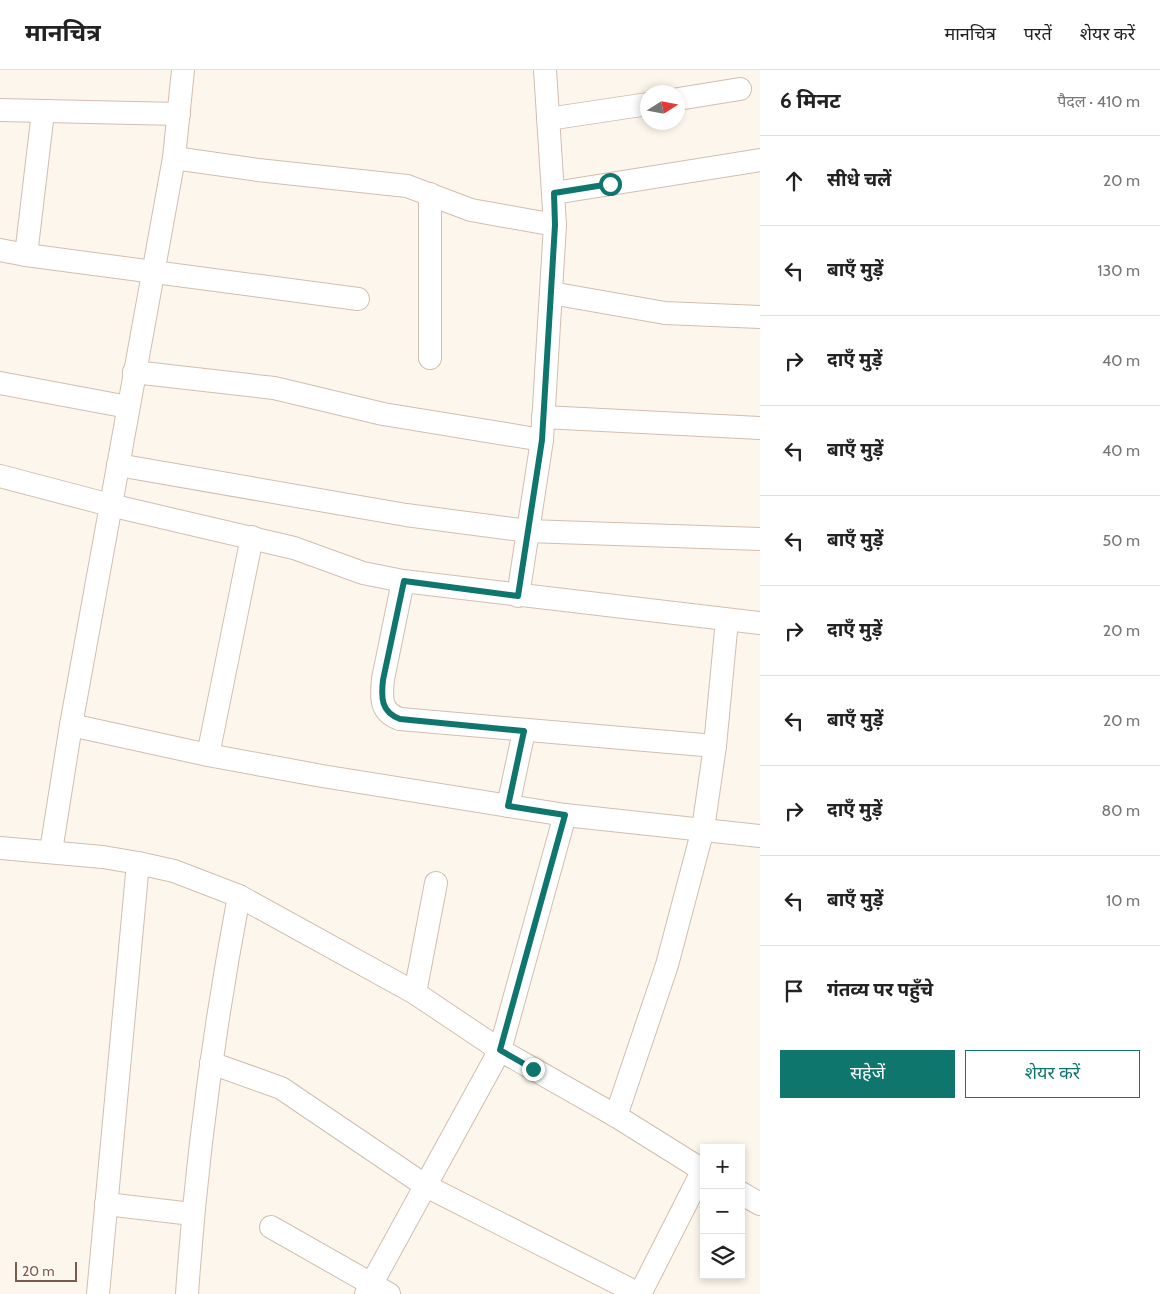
<!DOCTYPE html>
<html lang="hi">
<head>
<meta charset="utf-8">
<style>
  :root { --surface:#fff; --page:#f6f6f6; --text:#222; --muted:#767676; --line:#e0e0e0; --accent:#0f766e }
  body { margin:0; font-family:Cabin,"Noto Sans Devanagari",sans-serif; background:var(--page); color:var(--text) }
  .controls { position:absolute; right:15px; bottom:15px; display:grid; overflow:hidden; border-radius:0px; box-shadow:0 2px 8px #0003 }
  .controls button { width:45px; height:45px; display:grid; place-items:center; padding:0; border:0; border-bottom:1px solid var(--line); background:var(--surface); color:var(--text); font:25px sans-serif }
  .compass { position:absolute; left:640px; top:15px; width:45px; height:45px; border-radius:50%; background:var(--surface); box-shadow:0 2px 8px #0003; rotate:79deg }
  .scale { position:absolute; left:15px; bottom:12px; width:62px; box-sizing:border-box; padding-left:5px; border:2px solid #7a5c4d; border-top:0; font-size:14px; line-height:18px; white-space:nowrap; color:#7a5c4d; -webkit-text-stroke:4px #fffaf3; paint-order:stroke }
  .stop { position:absolute; width:15px; height:15px; margin:-11px; border:4px solid #0f766e; border-radius:50%; background:#fff }
  .stop.end { background:#0f766e; border-color:#fff; box-shadow:0 1px 5px #0008 }
  .list { margin:0; padding:0; list-style:none }
  h2 { display:flex; justify-content:space-between; align-items:center; height:65px; margin:0; padding:0 20px; font-size:21px }
  h2 small { font-size:16px; font-weight:400; color:var(--muted) }
  .list li { display:grid; grid-template-columns:32px 1fr auto; gap:15px; align-items:center; box-sizing:border-box; height:90px; padding:0 20px; border-top:1px solid var(--line) }
  .list b { display:block; font-size:19px; white-space:nowrap }
  .list em { font-size:16px; font-style:normal; color:var(--muted) }
  .actions { display:flex; gap:10px; padding:15px 20px }
  .actions a { flex:1; padding:11px 0; border:1px solid var(--accent); border-radius:0px; text-align:center; font-size:18px; color:var(--accent) }
  .actions .main { background:var(--accent); color:#fff }
  .icon { flex:none; width:28px; height:28px; fill:none; stroke:currentColor; stroke-width:2; stroke-linecap:round; stroke-linejoin:round }
  .map { position:relative; flex:none; width:760px; height:1224px; overflow:hidden }
  header { display:flex; align-items:center; gap:30px; box-sizing:border-box; height:70px; padding:0 25px; background:var(--surface); border-bottom:1px solid var(--line) }
  header strong { font-size:24px }
  nav { display:flex; gap:28px; margin-inline-start:auto; font-size:18px }
  main { display:flex }
  aside { flex:1; background:var(--surface) }
  .map>svg:first-child { display:block }
  .lines { fill:none; stroke-linecap:round; stroke-linejoin:round }
  .minor-casing { stroke:#d1beb0; stroke-width:24 }
  .minor { stroke:#fff; stroke-width:22 }
  .route { stroke:#0f766e; stroke-width:6 }
</style>
</head>
<body>
<header>
<strong>मानचित्र</strong>
<nav><a>मानचित्र</a><a>परतें</a><a>शेयर करें</a></nav>
</header>
<main>
<div class="map">
<svg width="760" height="1224" viewBox="0 0 760 1224">
  <rect width="100%" height="100%" fill="#fdf6ec"/>
  <g class="lines">
    <defs>
      <g id="minor">
        <path d="M678 29 740 19"/>
        <path d="M0 40 179 44"/>
        <path d="M548 49 648 34"/>
        <path d="M174 88 258 100 407 116 471 140 555 155"/>
        <path d="M554 123 760 90"/>
        <path d="M430 124V288"/>
        <path d="M0 180 26 185 358 229"/>
        <path d="M26 185 43 42"/>
        <path d="M551 223 665 243 760 247"/>
        <path d="M134 302 274 318 383 344 542 370"/>
        <path d="M0 313 128 337"/>
        <path d="M543 347 760 358"/>
        <path d="M118 395 406 445 528 461 760 469"/>
        <path d="M0 406 110 435 294 478 363 503 403 511 760 553"/>
        <path d="M403 511 383 609C381 628 380 642 400 649L715 676"/>
        <path d="M518 526 542 370 555 155 545 0"/>
        <path d="M71 655 208 685 322 706 565 745 760 766"/>
        <path d="M208 685 252 467"/>
        <path d="M508 736 524 661"/>
        <path d="M0 778 103 787 138 793 174 801 239 826 415 923 500 980 616 1046 704 1101"/>
        <path d="M51 781 71 655 174 88 183 0"/>
        <path d="M415 923 436 813"/>
        <path d="M211 993 281 1018 426 1116 639 1224"/>
        <path d="M616 1046 667 895 703 759 715 676 727 550"/>
        <path d="M741 1123 760 1134"/>
        <path d="M106 1134 192 1144"/>
        <path d="M271 1157 389 1224"/>
        <path d="M98 1224 138 793"/>
        <path d="M187 1224C196 1090 214 958 239 826"/>
        <path d="M366 1224 500 980 565 745"/>
        <path d="M640 1224 703 1100"/>
      </g>
    </defs>
    <!-- minor casing -->
    <use href="#minor" class="minor-casing"/>
    <!-- minor -->
    <use href="#minor" class="minor"/>
  </g>
  <g class="lines">
    <!-- route -->
    <path class="route" d="M533 999 500 980 565 745 508 736 524 661 400 649C381 642 381 628 383 610L404 511 518 526 542 370 555 155 554 123 610 114"/>
  </g>
</svg>
<div class="controls">
<button>+</button>
<button>−</button>
<button><svg class="icon" aria-label="layers" viewBox="0 0 24 24"><path d="M12 4l9 5-9 5-9-5zM3 14l9 5 9-5"/></svg></button>
</div>
<svg class="compass" viewBox="-18 -18 36 36"><path d="M0-13l5 13h-10z" fill="#e53935"/><path d="M0 13l5-13h-10z" fill="#767676"/></svg>
<div class="scale">20 m</div>
<div class="stop" style="left:610px;top:114px"></div>
<div class="stop end" style="left:533px;top:999px"></div>
</div>
<aside>
<h2>6 मिनट<small>पैदल · 410 m</small></h2>
<ul class="list">
<li><svg class="icon" aria-label="ahead" viewBox="0 0 24 24"><path d="M12 20V5M6 11l6-6 6 6"/></svg><div><b>सीधे चलें</b></div><em>20 m</em></li>
<li><svg class="icon" aria-label="left" viewBox="0 0 24 24"><path d="M17 20v-9H6M10 6l-5 5 5 5"/></svg><div><b>बाएँ मुड़ें</b></div><em>130 m</em></li>
<li><svg class="icon" aria-label="right" viewBox="0 0 24 24"><path d="M7 20v-9h11M14 6l5 5-5 5"/></svg><div><b>दाएँ मुड़ें</b></div><em>40 m</em></li>
<li><svg class="icon" aria-label="left" viewBox="0 0 24 24"><path d="M17 20v-9H6M10 6l-5 5 5 5"/></svg><div><b>बाएँ मुड़ें</b></div><em>40 m</em></li>
<li><svg class="icon" aria-label="left" viewBox="0 0 24 24"><path d="M17 20v-9H6M10 6l-5 5 5 5"/></svg><div><b>बाएँ मुड़ें</b></div><em>50 m</em></li>
<li><svg class="icon" aria-label="right" viewBox="0 0 24 24"><path d="M7 20v-9h11M14 6l5 5-5 5"/></svg><div><b>दाएँ मुड़ें</b></div><em>20 m</em></li>
<li><svg class="icon" aria-label="left" viewBox="0 0 24 24"><path d="M17 20v-9H6M10 6l-5 5 5 5"/></svg><div><b>बाएँ मुड़ें</b></div><em>20 m</em></li>
<li><svg class="icon" aria-label="right" viewBox="0 0 24 24"><path d="M7 20v-9h11M14 6l5 5-5 5"/></svg><div><b>दाएँ मुड़ें</b></div><em>80 m</em></li>
<li><svg class="icon" aria-label="left" viewBox="0 0 24 24"><path d="M17 20v-9H6M10 6l-5 5 5 5"/></svg><div><b>बाएँ मुड़ें</b></div><em>10 m</em></li>
<li><svg class="icon" aria-label="arrive" viewBox="0 0 24 24"><path d="M6 21V4h12l-3 4 3 4H6"/></svg><div><b>गंतव्य पर पहुँचे</b></div></li>
</ul>
<div class="actions"><a class="main">सहेजें</a><a>शेयर करें</a></div>
</aside>
</main>
</body>
</html>
